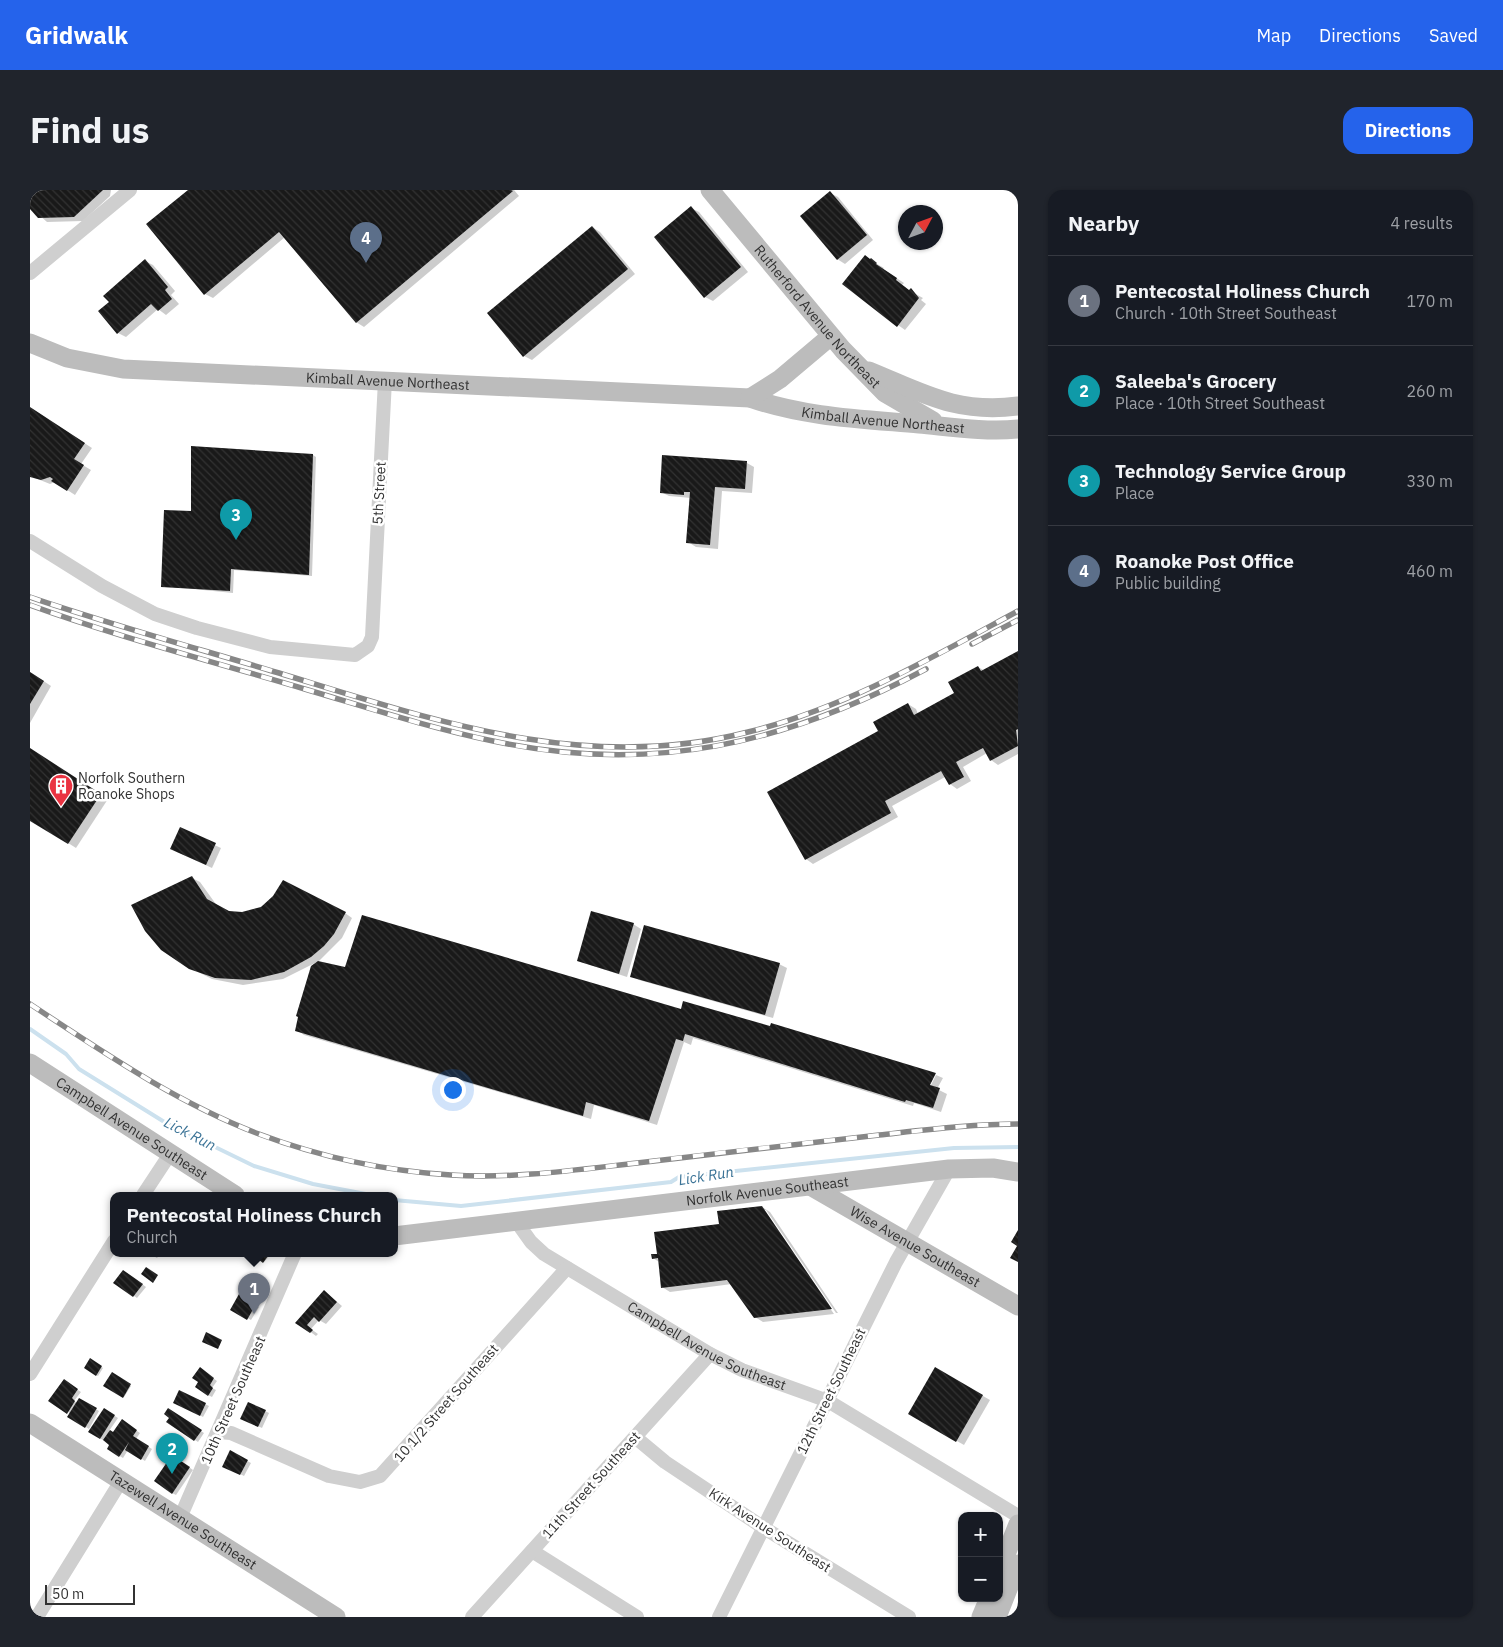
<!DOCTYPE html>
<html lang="en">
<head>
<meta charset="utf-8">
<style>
  :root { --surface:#171b24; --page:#20242c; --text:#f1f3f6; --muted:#9ea1a6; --line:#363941; --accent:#2563eb }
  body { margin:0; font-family:"IBM Plex Sans",sans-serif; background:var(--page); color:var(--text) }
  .controls { position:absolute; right:15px; bottom:15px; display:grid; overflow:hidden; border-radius:10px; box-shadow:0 1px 4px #0004 }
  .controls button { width:45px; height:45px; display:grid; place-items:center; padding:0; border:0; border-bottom:1px solid var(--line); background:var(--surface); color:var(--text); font:25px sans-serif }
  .compass { position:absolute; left:868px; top:15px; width:45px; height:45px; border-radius:50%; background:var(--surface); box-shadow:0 1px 4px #0004; rotate:49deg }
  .scale { position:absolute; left:15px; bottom:12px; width:90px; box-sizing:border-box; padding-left:5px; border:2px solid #323232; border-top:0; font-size:14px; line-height:18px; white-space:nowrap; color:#323232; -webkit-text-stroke:4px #fff; paint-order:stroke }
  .you { position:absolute; left:422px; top:899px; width:18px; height:18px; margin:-12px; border:4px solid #fff; border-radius:50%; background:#1a73e8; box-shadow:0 0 0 8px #1a73e833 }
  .badge { display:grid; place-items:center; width:32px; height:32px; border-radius:50%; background:var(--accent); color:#fff; font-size:16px; font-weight:700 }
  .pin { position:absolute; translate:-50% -41px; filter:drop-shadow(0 1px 2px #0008) }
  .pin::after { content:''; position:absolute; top:26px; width:18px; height:15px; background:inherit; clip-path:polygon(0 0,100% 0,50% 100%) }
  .popup { position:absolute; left:80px; top:1002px; width:288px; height:65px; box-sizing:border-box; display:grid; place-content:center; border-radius:10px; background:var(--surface); filter:drop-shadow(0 1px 4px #0005); font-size:16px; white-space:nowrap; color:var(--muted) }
  .popup b { font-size:19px; color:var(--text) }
  .popup::after { content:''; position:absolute; left:50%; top:100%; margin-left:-10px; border:10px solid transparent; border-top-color:var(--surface) }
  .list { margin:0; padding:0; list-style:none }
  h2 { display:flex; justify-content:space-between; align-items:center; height:65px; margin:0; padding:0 20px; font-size:21px }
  h2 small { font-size:16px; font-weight:400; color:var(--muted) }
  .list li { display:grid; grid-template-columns:32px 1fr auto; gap:15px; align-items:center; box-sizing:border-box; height:90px; padding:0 20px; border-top:1px solid var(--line) }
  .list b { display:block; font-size:19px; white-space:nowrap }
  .list p { margin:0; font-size:16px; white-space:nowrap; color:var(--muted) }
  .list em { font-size:16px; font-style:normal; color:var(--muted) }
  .map { position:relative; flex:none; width:988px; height:1427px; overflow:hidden; border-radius:15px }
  header { display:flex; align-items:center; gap:30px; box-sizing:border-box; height:70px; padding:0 25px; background:var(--accent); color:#fff }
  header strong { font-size:24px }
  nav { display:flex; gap:28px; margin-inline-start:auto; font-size:18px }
  .intro { display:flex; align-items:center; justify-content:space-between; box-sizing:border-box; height:120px; padding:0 30px }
  h1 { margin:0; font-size:35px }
  .button { padding:12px 22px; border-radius:15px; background:var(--accent); color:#fff; font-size:18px; font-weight:700 }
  main { display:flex; gap:30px; padding:0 30px }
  aside { flex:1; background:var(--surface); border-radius:15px; box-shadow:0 1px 4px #0004 }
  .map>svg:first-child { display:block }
  .shadow { fill:#0003 }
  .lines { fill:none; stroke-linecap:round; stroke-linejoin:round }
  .stream { stroke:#cce1ee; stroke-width:4 }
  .building { fill:url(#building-back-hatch) }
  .street { stroke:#cfcfcf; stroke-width:14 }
  .secondary { stroke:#bcbcbc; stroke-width:19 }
  .rail-casing { stroke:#878787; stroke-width:5.5 }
  .rail { stroke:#fff; stroke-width:4; stroke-dasharray:11; stroke-linecap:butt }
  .labels { text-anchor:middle; stroke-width:5; stroke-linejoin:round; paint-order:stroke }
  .street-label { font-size:14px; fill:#323232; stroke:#fff }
  .poi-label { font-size:14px; fill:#323232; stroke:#fff; text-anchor:start }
  .water-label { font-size:15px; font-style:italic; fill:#3c7497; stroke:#fff }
</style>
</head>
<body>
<header>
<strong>Gridwalk</strong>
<nav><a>Map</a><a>Directions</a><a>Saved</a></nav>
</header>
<div class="intro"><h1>Find us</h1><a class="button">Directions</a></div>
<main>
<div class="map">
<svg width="988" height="1427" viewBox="0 0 988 1427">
  <defs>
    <pattern id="building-back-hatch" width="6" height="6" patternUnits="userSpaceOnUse" patternTransform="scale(1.25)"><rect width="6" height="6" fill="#191919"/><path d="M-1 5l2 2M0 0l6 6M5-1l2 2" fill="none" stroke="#323232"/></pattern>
  </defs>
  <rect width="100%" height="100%" fill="#fff"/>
  <!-- shadow -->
  <g class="shadow">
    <path d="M0 0H81L80 6 53 31 17 32 0 17Z"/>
    <path d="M160 0H484L489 6 334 137 326 132 255 47 183 108 175 104Z"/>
    <path d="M800 3 808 7 843 50 815 74 807 69Z"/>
    <path d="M661 18 669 22 718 82 683 111 675 107Z"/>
    <path d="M562 37 570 42 605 84 502 170 494 166Z"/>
    <path d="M835 67 854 78 853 79 874 93 872 95 880 101 893 108 891 110 896 114 875 140 868 135Z"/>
    <path d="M115 71 123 75 145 101 141 105 149 114 136 125 128 119 96 147 88 143 80 112Z"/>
    <path d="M0 218 62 258 51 274 61 280 45 305 25 292 20 294 0 286Z"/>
    <path d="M283 265 286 267 282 386 204 380 203 403 133 396 163 322Z"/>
    <path d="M717 273 724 277 722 303 692 301 688 359 666 357 658 352 661 308 639 306 631 302Z"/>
    <path d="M988 463V564L968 575 961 570 957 563 933 577 941 591 927 599 920 594 915 587 862 616 868 627 783 674 776 669 850 542 878 514 886 519 888 524 926 503 948 477 955 481Z"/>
    <path d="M0 482 21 496 0 533Z"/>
    <path d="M0 559 78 609 46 658 0 629Z"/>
    <path d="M150 639 191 658 182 678 147 662Z"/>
    <path d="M162 688 170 692 188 717 199 722 212 723 225 720 239 712 315 723 322 728 312 748 288 772 315 779 333 726 898 901 906 885 913 888 907 899 917 904 911 922 884 913 883 916 663 848 661 855 654 852 627 935 564 915 561 929 274 845 267 840 287 772 253 789 213 795 182 789 154 775Z"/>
    <path d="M603 734 611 739 597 787 548 771Z"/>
    <path d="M749 774 757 778 743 828 609 790 601 786Z"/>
    <path d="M732 1017 740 1022 808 1123H806L736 1020H733L804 1124 733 1132 725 1127 702 1094 640 1102 632 1097 629 1072 623 1068Z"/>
    <path d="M118 1063H131L127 1068Z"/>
    <path d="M222 1063H242L234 1072Z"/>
    <path d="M97 1083 116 1097 107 1108 85 1093Z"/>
    <path d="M294 1101 312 1116 296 1134 289 1130 281 1139 288 1144 286 1146 267 1132Z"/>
    <path d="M209 1106 229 1117 221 1130 202 1120Z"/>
    <path d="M61 1170 73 1178 68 1186 55 1178Z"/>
    <path d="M906 1179 960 1210 934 1255 879 1224Z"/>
    <path d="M173 1181 187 1191 182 1198 186 1200 182 1207 178 1205Z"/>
    <path d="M82 1184 101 1196 94 1207 75 1196Z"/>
    <path d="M37 1193 51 1202 44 1211 47 1213 49 1209 69 1221 59 1239 39 1226Z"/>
    <path d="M150 1202 179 1216 173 1227 145 1212Z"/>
    <path d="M219 1213 239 1223 232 1238 215 1230Z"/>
    <path d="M74 1219 88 1228 79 1241 83 1244 92 1231 110 1243 106 1249 122 1259 115 1271 98 1260 93 1268 78 1259 81 1255 60 1242Z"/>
    <path d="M139 1219 174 1243 168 1252 138 1232 141 1228Z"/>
    <path d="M200 1262 221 1273 214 1286 194 1276Z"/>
    <path d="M146 1268 163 1280 146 1305 142 1303Z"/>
  </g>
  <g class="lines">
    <!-- stream -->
    <g class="stream">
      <path d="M0 839 36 864 49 879 136 933 224 976 283 994 341 1005"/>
      <path d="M364 1010 431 1016 641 992 649 987 924 958 988 957"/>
    </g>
  </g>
  <!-- building -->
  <g class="building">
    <path d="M0 0H73L44 27 8 28 0 19Z"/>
    <path d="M158 0H481L483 1 326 133 249 42 174 105 116 34Z"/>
    <path d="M800 1 837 45 807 70 770 26Z"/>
    <path d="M661 16 711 77 674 108 624 47Z"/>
    <path d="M562 36 598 79 493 167 457 123Z"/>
    <path d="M835 65 840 69 841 68 847 73 846 74 867 88 866 90 879 100 881 98 889 108 867 137 812 94Z"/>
    <path d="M115 69 138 97 135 100 142 109 128 121 121 114 87 144 68 121 79 112 73 106Z"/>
    <path d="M0 217 55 253 44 269 54 275 37 301 21 291 23 289 20 287 11 290 0 287Z"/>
    <path d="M161 256 283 264 279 385 201 379 200 401 131 397 134 320 161 321Z"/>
    <path d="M632 265 717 271 715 299 685 297 680 355 656 353 660 302H654V305L630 303Z"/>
    <path d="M988 461V539L986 540 988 556 960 571 953 558 926 572 934 587 919 595 911 581 855 611 861 623 775 670 737 602 848 541 843 532 878 513 884 525 924 503 918 492 948 476 951 481Z"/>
    <path d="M0 482 14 491 0 514Z"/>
    <path d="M0 558 71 604 38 654 0 631Z"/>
    <path d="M150 637 186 653 176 675 140 659Z"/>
    <path d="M162 686 177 709 199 721 212 722 231 717 243 706 253 690 316 722 304 744 294 756 281 767 254 782 221 790 185 788 159 779 131 760 115 741 101 715Z"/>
    <path d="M561 721 604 733 589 784 547 771Z"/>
    <path d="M332 725 651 819 653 811 740 836 741 833 906 883 900 895 910 898 903 918 876 910 875 912 655 844 653 851 646 849 619 931 556 912 553 926 265 841 268 827 266 826 281 776 288 771 315 777Z"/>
    <path d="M614 735 750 773 735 825 600 787Z"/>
    <path d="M732 1016 802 1119 724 1128 697 1090 631 1098 628 1068 622 1069 621 1064H627L624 1042 689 1034 687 1021Z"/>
    <path d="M988 1040V1072L980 1068 987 1056 981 1052Z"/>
    <path d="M220 1063H240L233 1073Z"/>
    <path d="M116 1077 128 1085 123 1093 111 1084Z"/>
    <path d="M93 1080 113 1094 103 1107 83 1093Z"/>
    <path d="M294 1100 307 1112 289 1132 284 1127 277 1135 283 1140 280 1143 265 1133Z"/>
    <path d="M209 1104 226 1114 217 1130 200 1120Z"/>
    <path d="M176 1142 192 1150 188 1159 172 1152 174 1147 180 1151 174 1147Z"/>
    <path d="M60 1168 72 1176 66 1186 54 1178Z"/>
    <path d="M170 1177 184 1188 180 1195 183 1198 178 1206 165 1197 168 1192 162 1188Z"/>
    <path d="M905 1177 953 1205 926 1252 878 1224Z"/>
    <path d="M82 1182 101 1194 93 1208 73 1196Z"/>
    <path d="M34 1189 48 1199 42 1208 45 1211 37 1224 18 1211Z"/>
    <path d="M149 1200 176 1213 170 1226 143 1213Z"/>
    <path d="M49 1208 67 1218 55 1238 37 1227Z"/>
    <path d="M218 1212 236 1220 228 1237 210 1229Z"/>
    <path d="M74 1218 85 1225 70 1249 58 1242Z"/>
    <path d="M138 1218 172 1240 164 1251 136 1232 139 1228 134 1224Z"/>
    <path d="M92 1229 107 1240 103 1246 119 1256 111 1270 95 1260 99 1252 89 1267 77 1259 79 1255 73 1250 80 1240 83 1242Z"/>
    <path d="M200 1260 218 1270 210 1285 192 1277Z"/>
    <path d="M142 1265 160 1277 142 1304 124 1291Z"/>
  </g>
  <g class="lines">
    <!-- street -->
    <g class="street">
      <path d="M0 83 100 0"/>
      <path d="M0 351 72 396 125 424 167 438 240 457 325 465 338 456 342 447 355 190"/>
      <path d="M113 1005 140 964"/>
      <path id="s1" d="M486 1031 501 1052 514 1064 680 1164 712 1180 798 1211 988 1326"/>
      <path d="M0 1184 84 1051"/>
      <path d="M189 1242 201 1243 299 1286 330 1292 350 1286 537 1078"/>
      <path d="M605 1247 635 1272 734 1338 879 1427"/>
      <path d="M150 1328 265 1063"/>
      <path d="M502 1361 607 1427"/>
      <path d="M7 1427 91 1291"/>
      <path d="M442 1427 680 1164"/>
      <path d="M689 1427 866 1072 919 979"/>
    </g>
    <!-- secondary -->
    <g class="secondary">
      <path id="s2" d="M680 0 813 160 855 203 903 231"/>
      <path id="s3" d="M0 153 37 168 93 179 720 208C774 227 832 229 889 234 922 237 955 242 988 239"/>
      <path d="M839 181C893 203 926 224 988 216"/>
      <path d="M720 208 750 189 801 146"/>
      <path id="s4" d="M0 873 205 1005"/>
      <path id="s5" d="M782 997 988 1116"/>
      <path id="s6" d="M364 1046 919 979 963 978 988 982"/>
      <path id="s7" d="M0 1233 306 1427"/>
      <path d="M969 1382 988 1334"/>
      <path d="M951 1427 959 1408"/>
      <path d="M967 1427 988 1374"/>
    </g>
    <defs>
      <g id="rail">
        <path d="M0 407C82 435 166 458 249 483 403 530 555 584 718 542 815 518 901 468 988 421"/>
        <path d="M0 415C91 448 185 472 278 500 339 518 400 538 463 551 622 585 755 554 896 479"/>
        <path d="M942 454 988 430"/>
        <path d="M0 814C73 862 147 913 229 944 290 967 356 981 421 985 483 989 545 980 607 973 687 963 768 954 849 945 895 940 942 934 988 934"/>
      </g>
    </defs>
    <!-- rail casing -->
    <use href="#rail" class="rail-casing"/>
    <!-- rail -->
    <use href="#rail" class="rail"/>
  </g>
  <!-- icons -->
  <defs>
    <symbol id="building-pin" viewBox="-11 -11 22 30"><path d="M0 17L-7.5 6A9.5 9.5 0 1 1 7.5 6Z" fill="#ea3341" stroke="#fff"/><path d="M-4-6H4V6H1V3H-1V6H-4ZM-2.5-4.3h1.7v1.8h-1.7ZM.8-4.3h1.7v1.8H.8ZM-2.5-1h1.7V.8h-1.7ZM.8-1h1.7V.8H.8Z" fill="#fff"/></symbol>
  </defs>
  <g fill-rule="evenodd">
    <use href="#building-pin" x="17" y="582" width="28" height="38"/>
  </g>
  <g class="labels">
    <!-- street labels -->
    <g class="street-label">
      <text dy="5" stroke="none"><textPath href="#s2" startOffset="166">Rutherford Avenue Northeast</textPath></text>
      <text dy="5" stroke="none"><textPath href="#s3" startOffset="362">Kimball Avenue Northeast</textPath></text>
      <text dy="5" stroke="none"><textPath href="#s3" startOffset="860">Kimball Avenue Northeast</textPath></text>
      <text transform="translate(349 303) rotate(-87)" y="5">5th Street</text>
      <text dy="5" stroke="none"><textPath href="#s4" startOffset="121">Campbell Avenue Southeast</textPath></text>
      <text dy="5" stroke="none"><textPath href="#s6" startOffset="376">Norfolk Avenue Southeast</textPath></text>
      <text dy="5" stroke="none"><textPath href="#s5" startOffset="119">Wise Avenue Southeast</textPath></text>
      <text dy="5" stroke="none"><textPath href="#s1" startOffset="231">Campbell Avenue Southeast</textPath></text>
      <text transform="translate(801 1201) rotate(-64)" y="5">12th Street Southeast</text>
      <text transform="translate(203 1210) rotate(-66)" y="5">10th Street Southeast</text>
      <text transform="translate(416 1213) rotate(-49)" y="5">10 1/2 Street Southeast</text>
      <text transform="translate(561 1295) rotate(-48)" y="5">11th Street Southeast</text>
      <text dy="5" stroke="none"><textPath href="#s7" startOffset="181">Tazewell Avenue Southeast</textPath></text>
      <text transform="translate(740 1340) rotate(33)" y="5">Kirk Avenue Southeast</text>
    </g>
    <!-- poi labels -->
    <g class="poi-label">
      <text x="48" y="593">Norfolk Southern<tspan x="48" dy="16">Roanoke Shops</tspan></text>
    </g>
    <!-- water labels -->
    <g class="water-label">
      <text transform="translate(160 944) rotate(27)" y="5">Lick Run</text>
      <text transform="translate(676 986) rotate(-9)" y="5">Lick Run</text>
    </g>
  </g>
</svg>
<div class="controls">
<button>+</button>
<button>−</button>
</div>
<svg class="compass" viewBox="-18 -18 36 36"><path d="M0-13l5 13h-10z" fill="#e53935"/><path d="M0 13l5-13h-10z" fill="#9ea1a6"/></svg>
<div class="scale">50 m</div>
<div class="you"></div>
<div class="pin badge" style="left:224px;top:1124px;background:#6b7280">1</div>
<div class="popup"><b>Pentecostal Holiness Church</b>Church</div>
<div class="pin badge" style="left:142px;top:1284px;background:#0f9aa8">2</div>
<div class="pin badge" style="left:206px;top:350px;background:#0f9aa8">3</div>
<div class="pin badge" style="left:336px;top:73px;background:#5c6f8a">4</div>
</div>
<aside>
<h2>Nearby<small>4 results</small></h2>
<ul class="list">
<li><span class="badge" style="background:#6b7280">1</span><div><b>Pentecostal Holiness Church</b><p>Church · 10th Street Southeast</p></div><em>170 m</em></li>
<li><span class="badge" style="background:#0f9aa8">2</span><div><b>Saleeba's Grocery</b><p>Place · 10th Street Southeast</p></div><em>260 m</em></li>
<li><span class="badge" style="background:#0f9aa8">3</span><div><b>Technology Service Group</b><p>Place</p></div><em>330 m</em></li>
<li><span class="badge" style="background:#5c6f8a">4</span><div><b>Roanoke Post Office</b><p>Public building</p></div><em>460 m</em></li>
</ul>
</aside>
</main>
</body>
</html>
